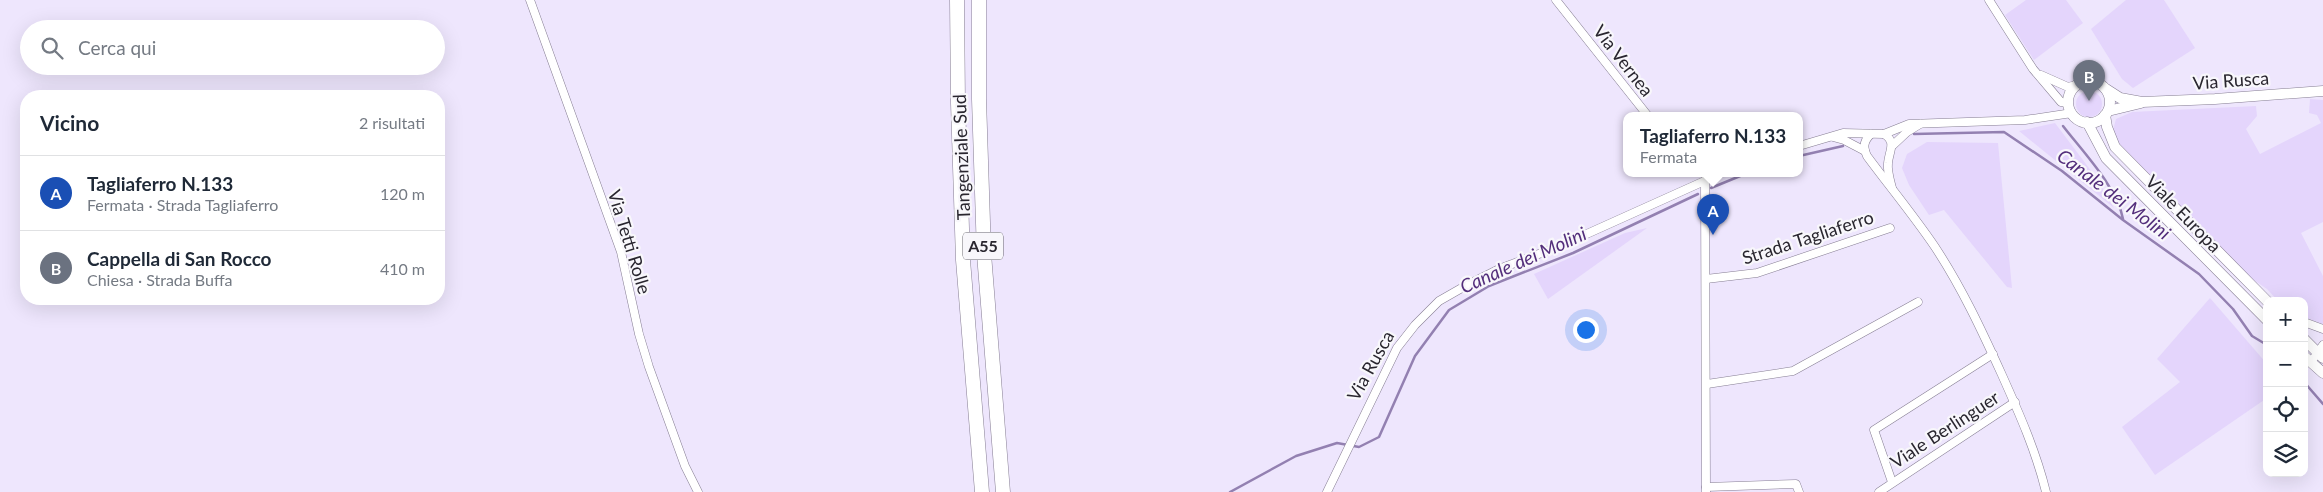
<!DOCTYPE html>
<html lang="it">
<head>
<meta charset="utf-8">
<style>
  :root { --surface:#fff; --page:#f6f6f7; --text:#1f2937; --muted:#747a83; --line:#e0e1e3; --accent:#111827 }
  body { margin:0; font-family:Lato,sans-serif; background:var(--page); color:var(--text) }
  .controls { position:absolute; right:15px; bottom:15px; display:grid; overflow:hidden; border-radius:10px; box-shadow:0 5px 20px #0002 }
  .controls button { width:45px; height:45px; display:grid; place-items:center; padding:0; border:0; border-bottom:1px solid var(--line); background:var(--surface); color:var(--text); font:25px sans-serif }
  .you { position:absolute; left:1585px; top:329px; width:18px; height:18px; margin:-12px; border:4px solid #fff; border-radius:50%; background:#1a73e8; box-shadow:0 0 0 8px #1a73e833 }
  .badge { display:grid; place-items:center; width:32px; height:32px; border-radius:50%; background:var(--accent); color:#fff; font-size:16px; font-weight:700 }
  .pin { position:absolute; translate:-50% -41px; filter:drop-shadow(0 1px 2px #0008) }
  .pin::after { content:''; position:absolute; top:26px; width:18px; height:15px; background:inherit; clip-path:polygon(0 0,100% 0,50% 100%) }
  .popup { position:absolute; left:1623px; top:112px; width:180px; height:65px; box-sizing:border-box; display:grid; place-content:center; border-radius:10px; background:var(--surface); filter:drop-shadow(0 1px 4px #0005); font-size:16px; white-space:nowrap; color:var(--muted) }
  .popup b { font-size:19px; color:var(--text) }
  .popup::after { content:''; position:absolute; left:50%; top:100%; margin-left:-10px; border:10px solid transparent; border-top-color:var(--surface) }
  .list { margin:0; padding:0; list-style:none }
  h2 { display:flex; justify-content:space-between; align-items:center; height:65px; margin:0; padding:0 20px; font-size:21px }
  h2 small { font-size:16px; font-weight:400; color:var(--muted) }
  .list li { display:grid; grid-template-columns:32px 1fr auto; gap:15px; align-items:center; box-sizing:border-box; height:75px; padding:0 20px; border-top:1px solid var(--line) }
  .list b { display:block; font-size:19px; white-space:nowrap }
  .list p { margin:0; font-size:16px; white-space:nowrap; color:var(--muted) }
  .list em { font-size:16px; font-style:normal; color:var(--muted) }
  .icon { flex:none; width:28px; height:28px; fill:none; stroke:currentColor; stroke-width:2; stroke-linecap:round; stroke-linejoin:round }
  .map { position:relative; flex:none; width:2323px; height:492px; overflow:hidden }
  .search { position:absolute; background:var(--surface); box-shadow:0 5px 20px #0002; left:20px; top:20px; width:425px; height:55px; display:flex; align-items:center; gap:12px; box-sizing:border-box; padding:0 18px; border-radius:28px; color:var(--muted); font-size:19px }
  .panel { position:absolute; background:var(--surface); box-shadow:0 5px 20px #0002; left:20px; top:90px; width:425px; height:215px; border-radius:20px }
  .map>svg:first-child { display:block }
  .green { fill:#e4d5fc }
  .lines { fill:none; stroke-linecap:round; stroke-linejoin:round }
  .stream { stroke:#9380b1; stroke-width:2.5 }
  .street-casing { stroke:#867e93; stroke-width:9 }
  .secondary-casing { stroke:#867e93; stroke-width:11 }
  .highway-casing { stroke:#867e93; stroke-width:15 }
  .street { stroke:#fff; stroke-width:8 }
  .secondary { stroke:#fff; stroke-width:10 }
  .highway { stroke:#fff; stroke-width:14 }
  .labels { text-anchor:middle; stroke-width:4.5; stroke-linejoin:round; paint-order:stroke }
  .shield { fill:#f8f7fb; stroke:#67656c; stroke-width:1 }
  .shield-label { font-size:16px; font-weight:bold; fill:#29262f }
  .street-label { font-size:18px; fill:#29262f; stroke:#f8f7fb }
  .water-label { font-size:19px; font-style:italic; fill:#532e7b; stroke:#f8f7fb }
</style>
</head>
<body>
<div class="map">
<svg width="2323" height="492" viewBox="0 0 2323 492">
  <rect width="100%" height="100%" fill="#eee6fd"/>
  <!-- green -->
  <g class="green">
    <path d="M2026 0H2066L2083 23 2034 60 2005 15Z"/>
    <path d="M2126 0H2164L2195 48 2133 88 2122 79 2091 29Z"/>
    <circle cx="2089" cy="104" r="13"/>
    <path d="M2310 99 2323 100V222L2301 233 2323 276V324L2304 317V301H2278L2267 289 2245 274 2118 145 2113 130 2116 119 2132 112 2256 106 2257 116 2246 129 2260 154 2321 123 2317 115 2309 113Z"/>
    <path d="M2055 123 2095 176 2114 208 2019 131Z"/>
    <path d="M1927 142 1998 143 2012 288 2007 287 1944 210 1929 215 1909 185 1902 168 1907 154Z"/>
    <path d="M1647 228 1548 299 1534 274 1625 233Z"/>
    <path d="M2210 298 2267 364V398L2155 475 2122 427 2180 382 2157 359Z"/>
  </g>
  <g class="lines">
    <!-- stream -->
    <g class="stream">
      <path d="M2063 126C2083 152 2117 187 2123 219"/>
      <path d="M1914 134 2004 132 2062 171 2123 220 2199 274 2233 309 2252 336 2267 345"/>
      <path d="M1799 156 1843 146"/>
      <path d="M1711 188 1745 174"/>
      <path d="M2304 382 2323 404"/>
      <path d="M1230 492 1296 456 1337 443 1359 447 1379 437 1415 356 1449 310 1489 286 1573 253 1698 194"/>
    </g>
    <defs>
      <g id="street">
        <path d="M530 0 621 252 639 334 649 367 685 466 698 492"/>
        <path d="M1556 0 1648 116"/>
        <path d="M1989 0 2033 69 2061 102 2068 103"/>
        <path d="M2041 75 2068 87 2076 85"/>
        <path d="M1871 134C1863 141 1863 148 1867 156 1890 187 1914 216 1935 247 1962 288 1982 331 2002 375 2019 413 2036 451 2046 492"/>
        <path d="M1884 134C1897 142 1889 151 1888 163 1887 171 1890 180 1892 188"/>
        <path d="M1833 137 1844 140 1865 151"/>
        <path d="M1799 146 1843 133 1884 134 1909 124 2025 120 2072 113"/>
        <path d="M1892 146 1907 132 1920 124"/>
        <path d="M1705 180 1706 492"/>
        <path d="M1706 279 1757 273 1890 228"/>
        <path d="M2304 322 2323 329"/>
        <path d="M2311 362 2323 345"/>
        <path d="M1707 384 1793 371 1918 302"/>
        <path d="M1892 482 1874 430 1993 354"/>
        <path d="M1706 487 1796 484 1799 492"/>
        <path d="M1327 492 1397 348 1415 325 1439 301 1467 285 1499 269 1560 246 1720 174"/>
        <path d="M1879 492 2015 402"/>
      </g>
      <g id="secondary">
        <circle cx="2089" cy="102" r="21"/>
        <path d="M2106 89 2120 98 2142 102 2215 99 2323 91"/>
        <path d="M2108 111 2141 103"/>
        <path d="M2105 115 2107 127 2115 147 2267 301"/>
        <path d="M2087 122 2106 158 2267 320"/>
        <path d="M2304 339 2323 358"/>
        <path d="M2304 356 2323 373"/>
      </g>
      <g id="highway">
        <path d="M957 0 958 103 963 260 982 492"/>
        <path d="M979 0V99L984 254 1003 492"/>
      </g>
    </defs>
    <!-- street casing -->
    <use href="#street" class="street-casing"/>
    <!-- secondary casing -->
    <use href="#secondary" class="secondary-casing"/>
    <!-- highway casing -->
    <use href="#highway" class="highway-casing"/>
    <!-- street -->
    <use href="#street" class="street"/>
    <!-- secondary -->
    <use href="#secondary" class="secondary"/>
    <!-- highway -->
    <use href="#highway" class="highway"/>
  </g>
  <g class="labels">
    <!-- shield labels -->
    <rect class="shield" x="963" y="232.5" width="40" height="27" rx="4"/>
    <g class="shield-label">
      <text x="983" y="252">A55</text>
    </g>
    <!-- street labels -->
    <g class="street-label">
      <text transform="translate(1623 61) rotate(52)" y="6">Via Vernea</text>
      <text transform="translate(2231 81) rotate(-4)" y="6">Via Rusca</text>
      <text transform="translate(962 157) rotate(-92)" y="6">Tangenziale Sud</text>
      <text transform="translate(2183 214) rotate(46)" y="6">Viale Europa</text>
      <text transform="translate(1808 238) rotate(-18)" y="6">Strada Tagliaferro</text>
      <text transform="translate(629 242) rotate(73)" y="6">Via Tetti Rolle</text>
      <text transform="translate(1371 366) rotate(-61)" y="6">Via Rusca</text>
      <text transform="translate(1945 430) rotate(-33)" y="6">Viale Berlinguer</text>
    </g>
    <!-- water labels -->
    <g class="water-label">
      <text transform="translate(2114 194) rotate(37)" y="7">Canale dei Molini</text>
      <text transform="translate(1523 260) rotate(-24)" y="7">Canale dei Molini</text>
    </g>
  </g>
</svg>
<div class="controls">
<button>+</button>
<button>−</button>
<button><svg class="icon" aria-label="locate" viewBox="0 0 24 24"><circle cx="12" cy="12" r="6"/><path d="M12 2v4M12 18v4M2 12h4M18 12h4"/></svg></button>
<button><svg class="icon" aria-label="layers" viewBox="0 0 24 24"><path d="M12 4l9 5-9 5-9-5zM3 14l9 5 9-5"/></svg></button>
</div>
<div class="you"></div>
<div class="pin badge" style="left:1713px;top:235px;background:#1a4fb4">A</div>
<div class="popup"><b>Tagliaferro N.133</b>Fermata</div>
<div class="pin badge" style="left:2089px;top:101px;background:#6b7280">B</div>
<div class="search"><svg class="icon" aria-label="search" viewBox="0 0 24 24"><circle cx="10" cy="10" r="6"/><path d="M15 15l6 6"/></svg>Cerca qui</div>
<section class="panel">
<h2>Vicino<small>2 risultati</small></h2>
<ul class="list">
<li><span class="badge" style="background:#1a4fb4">A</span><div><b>Tagliaferro N.133</b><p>Fermata · Strada Tagliaferro</p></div><em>120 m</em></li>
<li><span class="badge" style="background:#6b7280">B</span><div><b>Cappella di San Rocco</b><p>Chiesa · Strada Buffa</p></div><em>410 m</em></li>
</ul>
</section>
</div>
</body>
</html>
